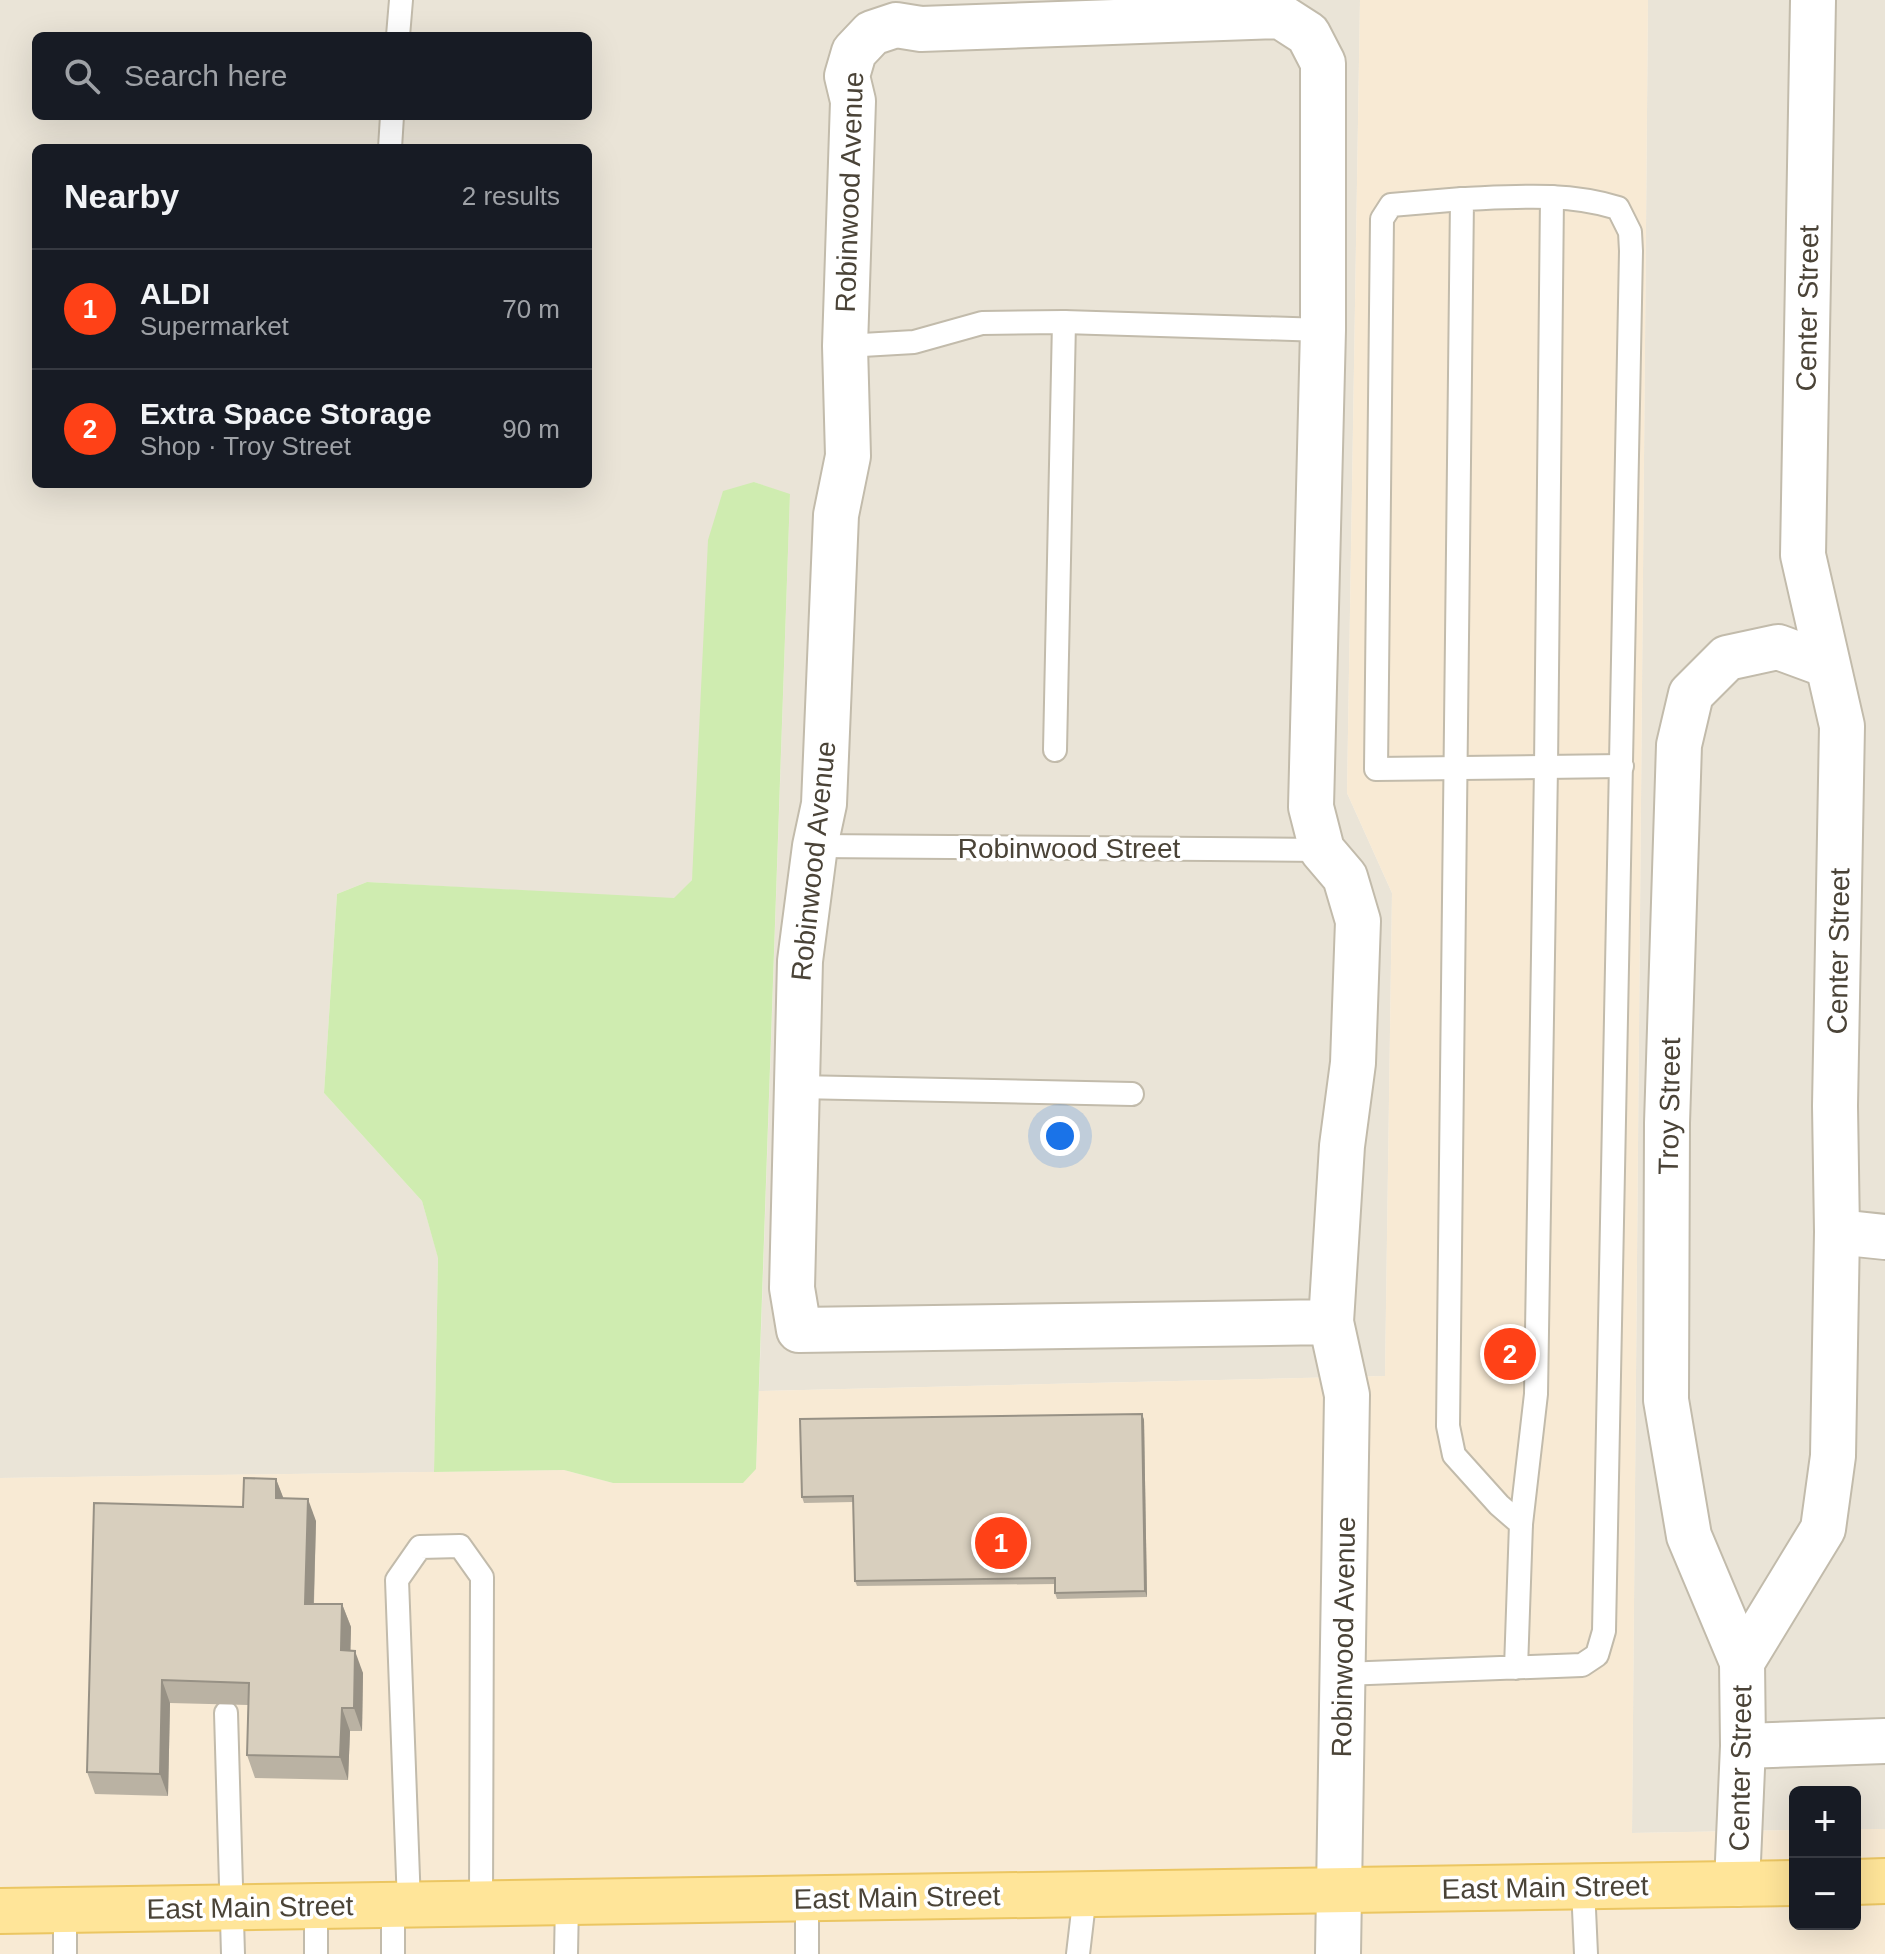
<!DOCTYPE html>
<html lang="en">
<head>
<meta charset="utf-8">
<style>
  :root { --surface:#171b24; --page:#20242c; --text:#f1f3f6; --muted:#9ea1a6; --line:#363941; --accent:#ff4117 }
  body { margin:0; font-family:Helvetica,sans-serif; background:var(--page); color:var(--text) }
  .controls { position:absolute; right:24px; bottom:24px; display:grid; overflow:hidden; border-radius:12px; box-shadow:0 8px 32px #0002 }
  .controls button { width:72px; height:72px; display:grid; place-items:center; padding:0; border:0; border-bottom:2px solid var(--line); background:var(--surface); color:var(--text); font:40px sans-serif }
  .you { position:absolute; left:1060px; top:1136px; width:28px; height:28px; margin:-20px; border:6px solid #fff; border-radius:50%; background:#1a73e8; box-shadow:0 0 0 12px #1a73e833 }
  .badge { display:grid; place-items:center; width:52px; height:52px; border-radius:50%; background:var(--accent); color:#fff; font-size:26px; font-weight:700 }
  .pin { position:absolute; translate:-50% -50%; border:4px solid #fff; box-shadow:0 2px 8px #0006 }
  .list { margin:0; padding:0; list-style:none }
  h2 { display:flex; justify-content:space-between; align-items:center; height:104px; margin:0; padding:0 32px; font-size:34px }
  h2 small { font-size:26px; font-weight:400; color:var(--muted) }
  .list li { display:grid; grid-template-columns:52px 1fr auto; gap:24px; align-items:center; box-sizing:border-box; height:120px; padding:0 32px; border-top:2px solid var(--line) }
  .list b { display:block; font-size:30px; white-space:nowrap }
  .list p { margin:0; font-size:26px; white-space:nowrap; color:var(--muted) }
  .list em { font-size:26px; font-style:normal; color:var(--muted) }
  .icon { flex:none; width:44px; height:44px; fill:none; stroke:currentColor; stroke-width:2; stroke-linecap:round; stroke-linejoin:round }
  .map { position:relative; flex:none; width:1885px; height:1954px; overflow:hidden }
  .search { position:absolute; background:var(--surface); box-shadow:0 8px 32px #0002; left:32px; top:32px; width:560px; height:88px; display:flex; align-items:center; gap:20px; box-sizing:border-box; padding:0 28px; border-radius:12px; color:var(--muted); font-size:30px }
  .panel { position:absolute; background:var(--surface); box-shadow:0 8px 32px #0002; left:32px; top:144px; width:560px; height:344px; border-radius:12px }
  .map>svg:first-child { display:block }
  .residential { fill:#eae4d7; fill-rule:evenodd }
  .commercial { fill:#f8ead4 }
  .green { fill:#cfecb0 }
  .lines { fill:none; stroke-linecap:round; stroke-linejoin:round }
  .service-casing { stroke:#c2bbab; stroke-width:26 }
  .minor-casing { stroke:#c2bbab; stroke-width:48 }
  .primary-casing { stroke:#ebc662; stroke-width:48 }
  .service { stroke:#fff; stroke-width:22 }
  .minor { stroke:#fff; stroke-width:44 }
  .primary { stroke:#ffe599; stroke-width:44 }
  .wall { fill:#bab2a3 }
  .shaded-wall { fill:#979185 }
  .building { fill:#d8cfbe; stroke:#979185; stroke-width:2 }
  .labels { text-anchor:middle; stroke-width:7; stroke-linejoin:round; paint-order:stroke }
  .street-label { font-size:28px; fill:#4a4337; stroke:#fff }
</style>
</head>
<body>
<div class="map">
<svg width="1885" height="1954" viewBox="0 0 1885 1954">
  <rect width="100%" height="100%" fill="#f5f2e9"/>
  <!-- residential -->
  <g class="residential">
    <path d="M0 0H1360L1347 793 1392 893 1385 1376 759 1391 790 495 754 482 692 880 674 899 367 882 337 894 324 1093 422 1201 438 1257 434 1472 0 1478ZM36 36H588V116H36ZM36 148H588V484H36Z"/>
    <path d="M1648 0H1885V1829H1855V1792H1795V1830L1632 1833Z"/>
  </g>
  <!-- commercial -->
  <path class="commercial" d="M1360 0H1648L1632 1833 1795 1830V1924H1855V1829H1885V1954H0V1478L564 1470 613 1483 756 1469 759 1391 1385 1376 1392 893 1347 793Z"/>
  <!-- green -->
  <path class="green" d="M754 482 790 494 756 1469 743 1483H613L564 1470 434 1472 438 1258 422 1201 324 1093 337 894 367 882 674 898 692 880 708 540 723 491Z"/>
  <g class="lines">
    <defs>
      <g id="service">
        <path d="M398 36 401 0"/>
        <path d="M390 148 392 116"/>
        <path d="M1462 199 1391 205 1382 219 1376 769 1622 766"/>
        <path d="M845 346 914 342 982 323 1064 322 1323 330"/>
        <path d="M1055 750 1064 322"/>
        <path d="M815 846 1322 850"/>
        <path d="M797 1087 1132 1094"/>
        <path d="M1521 1524 1536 1394 1546 767 1552 197"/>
        <path d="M1343 1674 1582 1665 1597 1655 1604 1631 1631 251 1630 232 1618 208C1567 192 1514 197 1462 199L1448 1426 1454 1455 1499 1505 1521 1524 1516 1668"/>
        <path d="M226 1713 233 1954"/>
        <path d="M1583 1887 1586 1954"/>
        <path d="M409 1904 397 1580 420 1547 460 1546 482 1577 481 1903"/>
        <path d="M316 1905V1954"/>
        <path d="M65 1954V1910"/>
        <path d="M393 1954V1905"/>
        <path d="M566 1954 567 1902"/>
        <path d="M807 1954V1898"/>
        <path d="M1078 1954 1085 1894"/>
      </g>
      <g id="minor">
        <path d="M1837 1232 1885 1237"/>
        <path d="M1331 1322 799 1330 792 1288 800 961 815 846 824 804 836 515 848 456 845 346 853 101 847 76 854 52 872 33 896 25 921 29 1280 16 1308 34 1323 63V330L1311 807 1322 850 1345 877 1358 921 1353 1063 1342 1146 1331 1322 1347 1395 1338 1954"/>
        <path d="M1742 1662 1689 1536 1666 1400 1667 1123 1679 745 1691 694 1727 658 1778 647 1827 665"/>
        <path d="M1743 1746 1885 1741"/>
        <path d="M1737 1884 1743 1746 1742 1662 1823 1529 1833 1456 1837 1232 1835 1106 1842 726 1803 555 1813 0"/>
      </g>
      <g id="primary">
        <path d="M1855 1882 1885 1881"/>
        <path d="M0 1911 1795 1883"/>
      </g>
    </defs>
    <!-- service casing -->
    <use href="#service" class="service-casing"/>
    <!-- minor casing -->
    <use href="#minor" class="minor-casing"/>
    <!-- primary casing -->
    <use href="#primary" class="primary-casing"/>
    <!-- service -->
    <use href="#service" class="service"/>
    <!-- minor -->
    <use href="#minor" class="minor"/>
    <!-- primary -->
    <use href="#primary" class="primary"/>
  </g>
  <!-- wall -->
  <g class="wall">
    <path d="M1142 1414 1144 1420 1147 1597 1057 1599 1055 1593V1584L857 1586 855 1581 853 1502 804 1503 802 1497Z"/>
    <path d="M276 1479 283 1498 316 1521 314 1604H342L351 1627 350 1650 363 1673 362 1731H350L348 1780 255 1778 247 1755 248 1705 170 1703 168 1796 95 1794 87 1772 243 1507Z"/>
  </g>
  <!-- shaded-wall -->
  <g class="shaded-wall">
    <path d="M1142 1414 1144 1420 1147 1597 1145 1591Z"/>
    <path d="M276 1479 285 1502 276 1498Z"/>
    <path d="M308 1499 316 1521 313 1626 305 1604Z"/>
    <path d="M342 1604 351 1627 350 1672 341 1650Z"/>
    <path d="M355 1651 363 1673 362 1731 354 1708Z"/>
    <path d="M162 1680 170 1703 168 1796 160 1774Z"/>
    <path d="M342 1708 350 1731 348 1780 340 1757Z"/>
  </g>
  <!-- building -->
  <g class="building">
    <path d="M1142 1414 1145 1591 1055 1593V1578L855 1581 853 1496 802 1497 800 1419Z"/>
    <path d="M244 1478 276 1479V1498L308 1499 305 1604H342L341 1650 355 1651 354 1708H342L340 1757 247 1755 249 1683 162 1680 160 1774 87 1772 94 1503 243 1507Z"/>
  </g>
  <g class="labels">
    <!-- street labels -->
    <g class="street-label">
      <text transform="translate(849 192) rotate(-88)" y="10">Robinwood Avenue</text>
      <text transform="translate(1807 308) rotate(-89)" y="10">Center Street</text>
      <text x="1069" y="858">Robinwood Street</text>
      <text transform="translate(813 861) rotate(-84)" y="10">Robinwood Avenue</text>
      <text transform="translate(1838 951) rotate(-89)" y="10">Center Street</text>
      <text transform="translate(1669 1106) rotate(-89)" y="10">Troy Street</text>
      <text transform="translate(1343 1637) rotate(-89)" y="10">Robinwood Avenue</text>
      <text transform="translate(1740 1768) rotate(-89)" y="10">Center Street</text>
      <text transform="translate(1545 1887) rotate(-1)" y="10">East Main Street</text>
      <text transform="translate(897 1897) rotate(-1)" y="10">East Main Street</text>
      <text transform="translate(250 1907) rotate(-1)" y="10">East Main Street</text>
    </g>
  </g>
</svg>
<div class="controls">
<button>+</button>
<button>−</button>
</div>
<div class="you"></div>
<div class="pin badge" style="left:1001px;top:1543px">1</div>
<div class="pin badge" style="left:1510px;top:1354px">2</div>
<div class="search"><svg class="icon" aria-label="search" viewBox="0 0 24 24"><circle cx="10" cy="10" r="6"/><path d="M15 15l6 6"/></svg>Search here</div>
<section class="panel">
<h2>Nearby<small>2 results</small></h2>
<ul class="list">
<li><span class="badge">1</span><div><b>ALDI</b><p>Supermarket</p></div><em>70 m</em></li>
<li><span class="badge">2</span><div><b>Extra Space Storage</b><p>Shop · Troy Street</p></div><em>90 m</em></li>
</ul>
</section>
</div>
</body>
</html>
